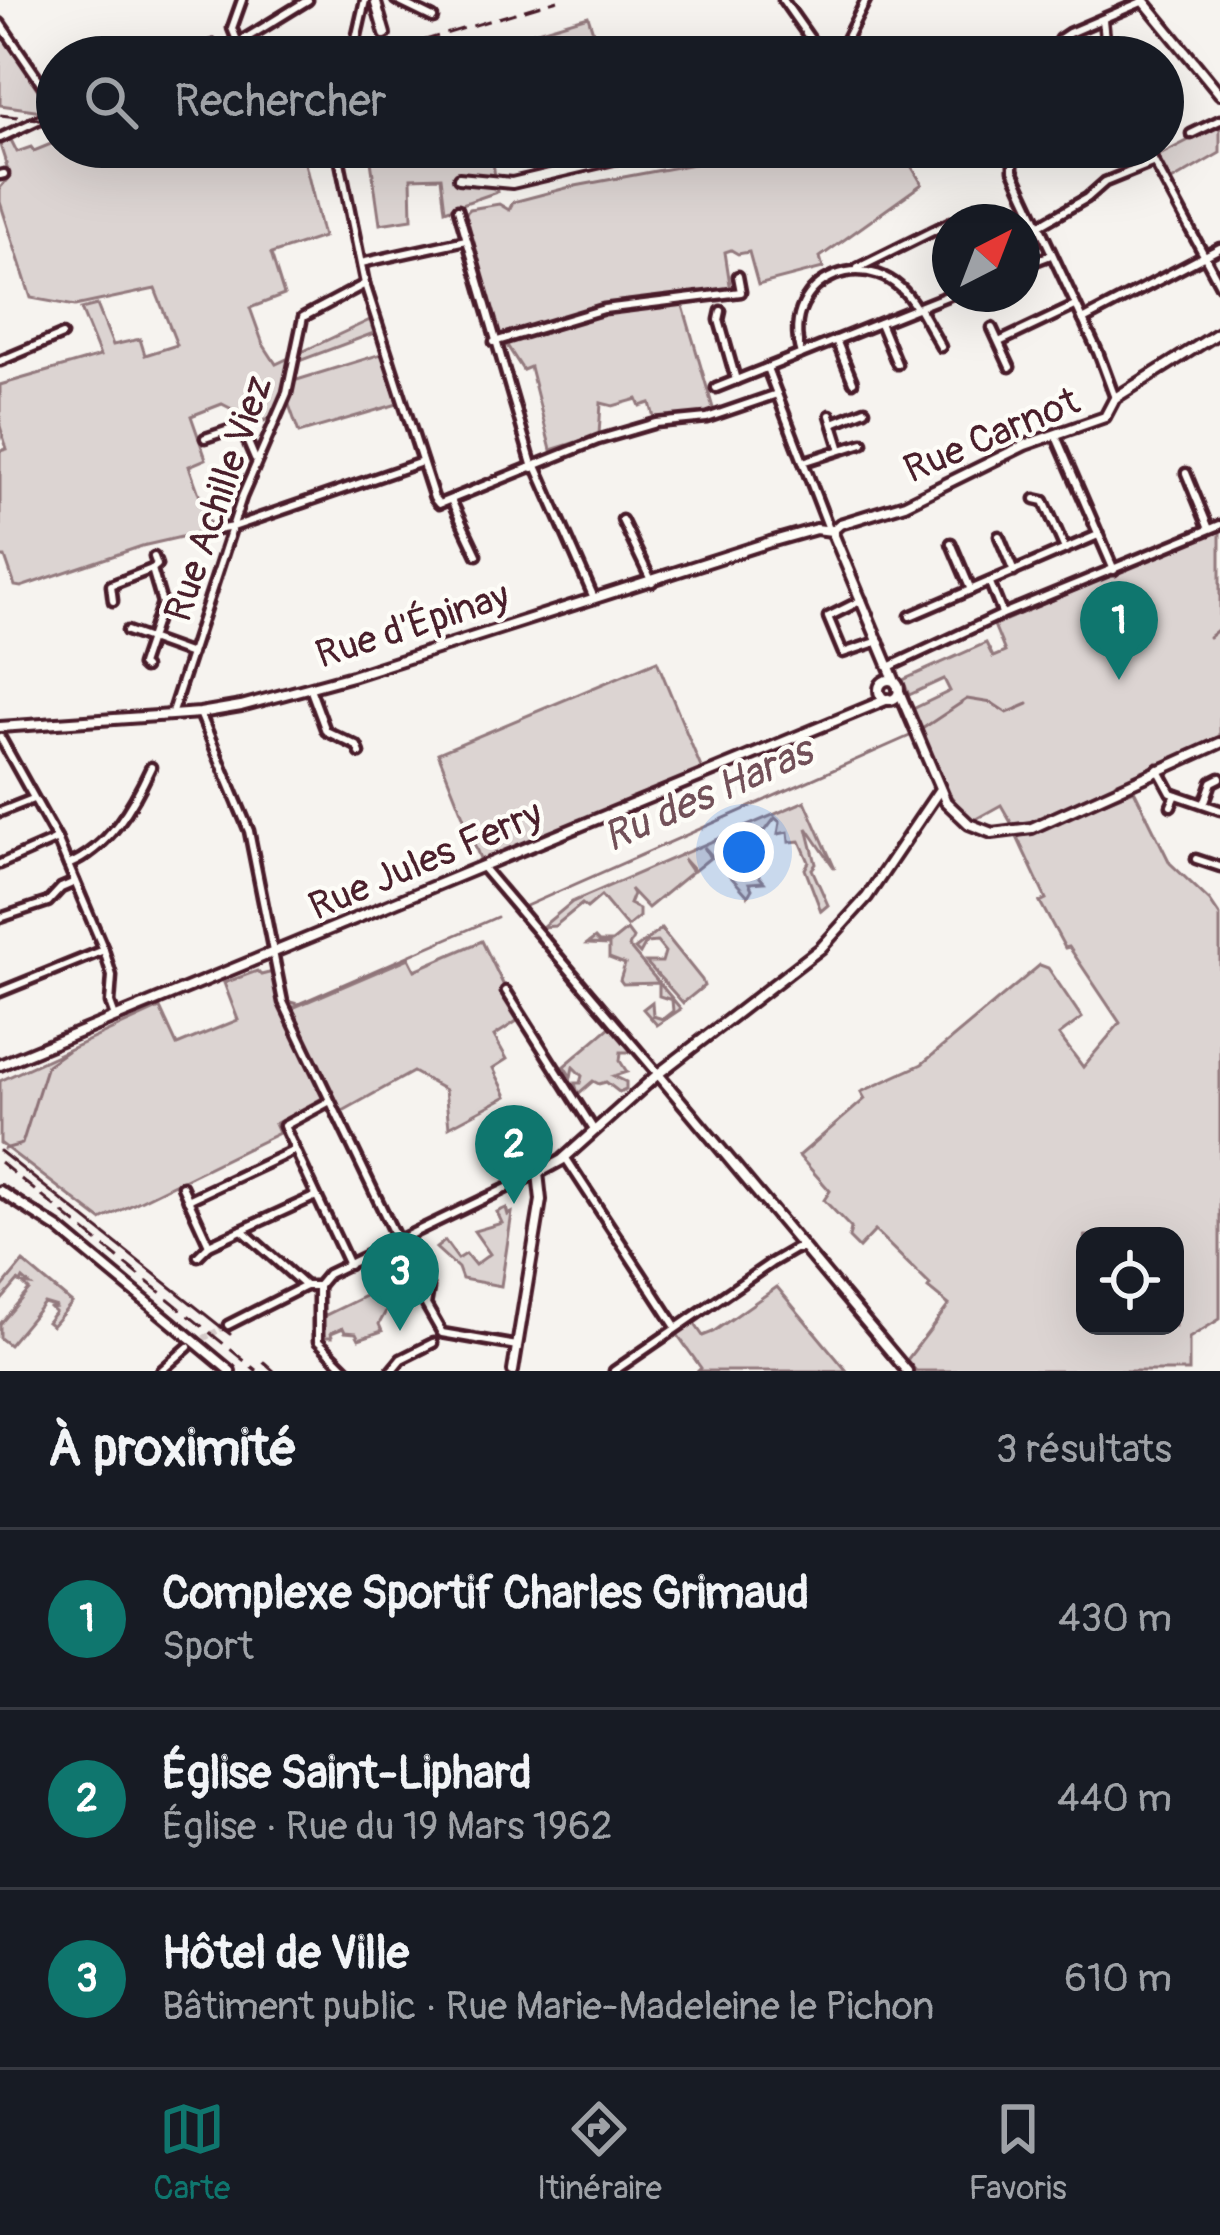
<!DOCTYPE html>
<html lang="fr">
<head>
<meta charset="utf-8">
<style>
  :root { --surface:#171b24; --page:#20242c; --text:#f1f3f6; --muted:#9ea1a6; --line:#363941; --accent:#0f766e }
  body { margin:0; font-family:Pangolin,sans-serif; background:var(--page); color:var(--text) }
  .controls { position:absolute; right:36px; bottom:36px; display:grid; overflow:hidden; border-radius:24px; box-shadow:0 12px 48px #0002 }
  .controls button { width:108px; height:108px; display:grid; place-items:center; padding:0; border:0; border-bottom:3px solid var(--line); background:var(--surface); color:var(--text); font:60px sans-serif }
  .compass { position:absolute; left:932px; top:204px; width:108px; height:108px; border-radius:50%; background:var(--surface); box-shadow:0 12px 48px #0002; rotate:42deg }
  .you { position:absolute; left:744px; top:852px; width:42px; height:42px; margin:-30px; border:9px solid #fff; border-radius:50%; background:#1a73e8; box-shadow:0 0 0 18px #1a73e833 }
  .badge { display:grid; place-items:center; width:78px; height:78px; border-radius:50%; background:var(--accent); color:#fff; font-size:39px; font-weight:700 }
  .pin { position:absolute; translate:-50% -99px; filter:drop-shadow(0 3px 6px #0008) }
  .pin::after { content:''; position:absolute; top:63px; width:42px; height:36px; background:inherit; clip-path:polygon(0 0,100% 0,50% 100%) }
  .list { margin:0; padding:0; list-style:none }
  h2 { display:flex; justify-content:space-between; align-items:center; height:156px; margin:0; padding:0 48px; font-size:51px }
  h2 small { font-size:39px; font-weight:400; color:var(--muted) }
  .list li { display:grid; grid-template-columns:78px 1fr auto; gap:36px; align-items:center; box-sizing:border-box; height:180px; padding:0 48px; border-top:3px solid var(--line) }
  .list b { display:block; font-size:45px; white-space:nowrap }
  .list p { margin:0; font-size:39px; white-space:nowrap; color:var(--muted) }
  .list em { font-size:39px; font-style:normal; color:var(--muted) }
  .icon { flex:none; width:66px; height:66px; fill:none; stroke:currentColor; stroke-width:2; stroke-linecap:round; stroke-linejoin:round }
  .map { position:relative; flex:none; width:1220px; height:1371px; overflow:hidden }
  .search { position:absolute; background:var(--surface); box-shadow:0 12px 48px #0002; left:36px; right:36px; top:36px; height:132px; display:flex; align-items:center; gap:30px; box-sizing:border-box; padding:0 42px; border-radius:66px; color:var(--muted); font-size:45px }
  .sheet { height:696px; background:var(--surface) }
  nav { display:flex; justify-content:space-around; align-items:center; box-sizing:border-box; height:168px; border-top:3px solid var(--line); background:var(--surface); font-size:33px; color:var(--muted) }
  nav a { display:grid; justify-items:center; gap:6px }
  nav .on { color:var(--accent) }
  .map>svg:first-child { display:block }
  .green { fill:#dcd4d2; stroke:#937a7e; stroke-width:3; fill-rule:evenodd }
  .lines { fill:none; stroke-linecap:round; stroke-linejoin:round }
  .stream { stroke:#8e7378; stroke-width:3 }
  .minor-tunnel { stroke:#d4c9c8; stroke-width:6; stroke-dasharray:6 3; stroke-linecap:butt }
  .minor-casing { stroke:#4a1f2b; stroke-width:15 }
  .tertiary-casing { stroke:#4a1f2b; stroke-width:16 }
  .secondary-casing { stroke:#4a1f2b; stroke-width:16 }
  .minor { stroke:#fdfcf7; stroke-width:6 }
  .tertiary { stroke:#fdfcf7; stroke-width:8 }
  .secondary { stroke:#fdfcf7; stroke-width:8 }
  .tram { stroke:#4a1f2b; stroke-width:3 }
  .rail { stroke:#4a1f2b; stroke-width:3; stroke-dasharray:18 9; stroke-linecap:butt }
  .labels { text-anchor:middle; stroke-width:9; stroke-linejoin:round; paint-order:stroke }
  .street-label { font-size:39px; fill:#4a1f2b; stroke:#fdfcf7 }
  .water-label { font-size:42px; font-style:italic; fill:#725058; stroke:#fdfcf7 }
</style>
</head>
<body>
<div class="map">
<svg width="1220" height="1371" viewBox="0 0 1220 1371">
  <rect width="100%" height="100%" fill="#f6f3ef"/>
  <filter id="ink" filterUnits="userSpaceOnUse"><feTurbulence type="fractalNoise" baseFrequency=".00833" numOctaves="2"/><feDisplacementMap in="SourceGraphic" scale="24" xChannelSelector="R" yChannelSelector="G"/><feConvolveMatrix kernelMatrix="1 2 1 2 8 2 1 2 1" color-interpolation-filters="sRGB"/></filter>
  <g filter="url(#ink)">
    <!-- green -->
    <g class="green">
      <path d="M588 16 601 57H497L493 44Z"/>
      <path d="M0 33 50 108 49 112 0 105Z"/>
      <path d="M1220 124V153L1168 183 1154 158Z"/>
      <path d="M54 132H57V147H301L323 237 271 254 284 295 250 308 263 344 276 364 370 320 374 333 288 365 284 384 381 354 401 403 299 433 288 402 281 404 278 415 247 428 240 416 235 417 232 409 222 404 191 416 206 459 189 466 212 530 142 546 21 587 15 586 5 557H0V451L7 449 0 426V385L100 356 81 309 97 305 113 345 140 339 145 355 177 345 155 289 75 306 31 298 0 202V188L10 176 0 145 11 140 17 152 31 147 34 151 56 142Z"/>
      <path d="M369 147H491L497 192 445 210 441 177 411 178 412 219 380 224Z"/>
      <path d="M748 147H900L922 184 820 257 823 268 758 285 749 252 738 254 731 250 725 252 731 291 681 299 713 408 710 414 655 421 650 403 640 406 637 399 613 406 601 403 599 435 551 450 530 367 523 370 497 330 464 215 470 209 499 204 509 210 513 202 570 187 715 160Z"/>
      <path d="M1220 529V736C1161 764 1074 814 1013 826L1001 805 974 820C939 796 929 747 913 709L950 691 944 679 909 695 903 680 986 643 993 657 1005 652 994 625Z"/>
      <path d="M657 661 702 770 481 861 438 753Z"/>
      <path d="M1134 790 1170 863 1210 901 1220 916V1319L1189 1338V1371H916L907 1360 949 1305 928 1288 930 1285 875 1231 859 1248 849 1238 851 1228 824 1200 830 1191 799 1156 865 1099 861 1092 922 1064 1040 965 1048 968 1082 1018 1059 1035 1083 1067 1120 1023 1069 947 1065 948 1040 902 1046 899 1017 837ZM1085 1236H1175V1326H1085Z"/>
      <path d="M805 801 835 869 807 828 816 864 812 869 828 905 821 911 805 869 809 862 800 841 789 842 788 832 778 834 780 822 775 818 766 830 757 832 756 841 744 850 743 857 764 882 749 883 752 889 748 896 704 847 710 858 694 871 683 859 692 872 648 908 630 889 633 894 629 904 639 909V917L627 927 601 896 587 908 582 904 555 926 542 927 572 902Z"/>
      <path d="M661 929 702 980 704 986 683 1003 646 962H662L665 952 657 942 646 943 640 954 635 949Z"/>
      <path d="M627 930 633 938 629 947 681 1009 657 1025 643 1009 652 1002 653 1016 663 1019 673 1011 672 1000 659 996V983L623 984 620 980 625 964 609 958V945L587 944 595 938 599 942H612Z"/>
      <path d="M482 941 505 988 503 991 520 1019 494 1036 507 1059 493 1068 507 1096 449 1127 445 1090 413 1072 341 1112 288 1006 295 1007 409 958 415 970Z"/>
      <path d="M257 971 261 975 273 972 281 1005 324 1097 275 1124 279 1133 101 1220 0 1143V1081L160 1008 177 1045 238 1020 224 983Z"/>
      <path d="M611 1026 633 1052H621L620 1061 627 1072 614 1076 626 1082V1089L619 1092 606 1082 599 1084 593 1081 578 1094 575 1083H580L582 1076 573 1067 571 1077 564 1066Z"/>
      <path d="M506 1208 508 1215 512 1213 501 1286 462 1279 458 1268 436 1248 445 1241 458 1259 466 1254 475 1265 490 1254 474 1231 502 1223 497 1212Z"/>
      <path d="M23 1262 72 1303 52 1326 47 1322 55 1312 51 1308 57 1307 44 1303 9 1345 0 1338V1324L29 1290 23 1284 30 1285 23 1279 21 1283 18 1281 0 1302V1290Z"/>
      <path d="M402 1278 400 1296 420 1293 401 1310 386 1311 379 1324 382 1331 359 1339 356 1333 345 1332 343 1328 331 1333 332 1337H323L322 1317Z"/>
      <path d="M777 1287 847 1371H698L701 1368 677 1334 694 1323 703 1336 713 1332Z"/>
    </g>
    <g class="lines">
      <!-- stream -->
      <g class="stream">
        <path d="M1209 637 1220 628"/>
        <path d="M922 729 967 699 992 703 1007 713 1028 704"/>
        <path d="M526 906 912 735"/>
        <path d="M290 1002 298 1004 497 917"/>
        <path d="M4 1149 22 1144 47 1065 67 1051"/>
      </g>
      <!-- minor-tunnel -->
      <path class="minor-tunnel" d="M188 1347 228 1325"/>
      <defs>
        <g id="minor">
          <path d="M396 0 433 18"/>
          <path d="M783 0 823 57"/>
          <path d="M1103 20 1107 57"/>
          <path d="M0 23 57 106"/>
          <path d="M238 43 232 28 242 0"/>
          <path d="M213 45 220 47 218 54 212 52Z"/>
          <path d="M221 49 238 43 308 0"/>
          <path d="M352 57 365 0"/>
          <path d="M408 57 434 49"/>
          <path d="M837 57 866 0"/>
          <path d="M1049 57 1060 39 1069 33 1144 1"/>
          <path d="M1191 134 1220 120"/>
          <path d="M0 138 57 111"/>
          <path d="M337 147 365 284 434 498 439 504 598 440 656 423 707 418 777 394"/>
          <path d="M1029 147 1013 163V170L1098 352 1115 398"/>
          <path d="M1146 147 1220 285"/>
          <path d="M627 156 685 147"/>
          <path d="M0 175 4 174"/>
          <path d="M458 209 533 468"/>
          <path d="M1038 226 1087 198 1105 182 1152 163"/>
          <path d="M361 263 466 240"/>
          <path d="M1022 266 1051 255"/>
          <path d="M858 268 951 222"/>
          <path d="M919 308 941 347"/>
          <path d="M721 311 719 320 736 380"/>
          <path d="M1083 320 1220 248"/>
          <path d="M880 323 897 364"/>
          <path d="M992 328 1010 367"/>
          <path d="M836 340 853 382"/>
          <path d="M494 342 604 309 741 292 738 276"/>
          <path d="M999 342 1075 306"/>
          <path d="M801 354C777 277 876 237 916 308"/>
          <path d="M0 361 62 335"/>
          <path d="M767 368 829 529"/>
          <path d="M716 388 952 294"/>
          <path d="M830 415 840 447"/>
          <path d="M833 423 865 410"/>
          <path d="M1055 434 1114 570"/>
          <path d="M205 438 241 426 255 459"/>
          <path d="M803 462 863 443"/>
          <path d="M536 466 594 598"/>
          <path d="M1186 473 1209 529"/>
          <path d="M1035 499 1044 501 1065 549"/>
          <path d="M452 502 477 555"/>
          <path d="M622 520 652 582"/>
          <path d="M205 532 233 527 422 462"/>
          <path d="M999 536 1014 572"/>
          <path d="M951 543 971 590"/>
          <path d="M990 583 1002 613"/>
          <path d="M862 600 828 617 843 653 879 641"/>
          <path d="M113 601 111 585 152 569 157 565 154 557"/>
          <path d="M910 616 1098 535"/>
          <path d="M127 631 191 654"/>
          <path d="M889 667 1003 614 1220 525"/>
          <path d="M144 668 141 665 162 603 152 569"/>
          <path d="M310 688 326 731 357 746 360 753"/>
          <path d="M200 713 249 831 283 1002 410 1267 429 1288 426 1305 442 1333 517 1346"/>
          <path d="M171 715 242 497 287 393 303 317 365 284"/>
          <path d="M0 737 57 839 104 950 112 976 110 1003 115 1017"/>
          <path d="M1158 769 1171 793 1220 810"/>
          <path d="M1204 804 1212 782 1220 778"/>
          <path d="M1171 806 1176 795"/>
          <path d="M0 812 33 799"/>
          <path d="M1196 859 1220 867"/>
          <path d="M0 864 57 839"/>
          <path d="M68 865C109 848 133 806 151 767"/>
          <path d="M483 868 658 1074"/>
          <path d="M0 918 48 902 61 888 75 882"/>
          <path d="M506 991 594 1130"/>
          <path d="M0 992 104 950"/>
          <path d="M330 1101 284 1126 349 1265"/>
          <path d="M565 1157 676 1327"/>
          <path d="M182 1186 209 1245"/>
          <path d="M188 1200 295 1150"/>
          <path d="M242 1230 305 1286"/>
          <path d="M198 1256 209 1245 316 1196"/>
          <path d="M318 1286V1341L348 1371"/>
          <path d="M228 1325 305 1286H318L328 1274 538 1173"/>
          <path d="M161 1371 188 1347"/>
          <path d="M391 1371 401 1359 433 1343"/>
          <path d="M614 1371 771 1263 795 1249H804"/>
        </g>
        <g id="tertiary">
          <path d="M832 531 896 684"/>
          <circle cx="889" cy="690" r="10"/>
          <path d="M898 689 946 802 969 824 992 833 1032 828 1220 743"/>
          <path d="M0 1065 888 699"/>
          <path d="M658 1074 907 1371"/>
          <path d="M0 1191 59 1229 230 1371"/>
          <path d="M513 1371 541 1200 538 1173 562 1160 658 1074 821 948 867 897 940 789"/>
        </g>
        <g id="secondary">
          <path d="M375 0 385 34"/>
          <path d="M1143 0 1220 94"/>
          <path d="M459 178 512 183 627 156"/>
          <path d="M0 727 200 713 241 706 352 676 770 542 816 529 832 531 840 524 905 504 1025 445 1105 417 1115 398 1220 332"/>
        </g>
      </defs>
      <!-- minor casing -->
      <use href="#minor" class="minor-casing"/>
      <!-- tertiary casing -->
      <use href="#tertiary" class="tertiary-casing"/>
      <!-- secondary casing -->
      <use href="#secondary" class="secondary-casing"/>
      <!-- minor -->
      <use href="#minor" class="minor"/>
      <!-- tertiary -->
      <use href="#tertiary" class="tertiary"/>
      <!-- secondary -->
      <use href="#secondary" class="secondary"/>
      <!-- tram -->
      <g class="tram">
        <path d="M0 1151 230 1334"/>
        <path d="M264 1362 274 1371"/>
      </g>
      <!-- rail -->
      <g class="rail">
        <path d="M369 57 558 0"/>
        <path d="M0 115 57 121"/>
        <path d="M0 1162 257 1371"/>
      </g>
    </g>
  </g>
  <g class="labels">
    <!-- street labels -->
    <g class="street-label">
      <text transform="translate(991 434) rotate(-23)" y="14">Rue Carnot</text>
      <text transform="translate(217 498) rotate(-71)" y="14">Rue Achille Viez</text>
      <text transform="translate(412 624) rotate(-18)" y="14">Rue d'Épinay</text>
      <text transform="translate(425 859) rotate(-23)" y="14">Rue Jules Ferry</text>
    </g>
    <!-- water labels -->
    <g class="water-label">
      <text transform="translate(707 793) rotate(-24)" y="15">Ru des Haras</text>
    </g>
  </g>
</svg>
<div class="controls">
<button><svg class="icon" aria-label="locate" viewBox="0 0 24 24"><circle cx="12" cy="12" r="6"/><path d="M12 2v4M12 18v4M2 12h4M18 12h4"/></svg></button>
</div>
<svg class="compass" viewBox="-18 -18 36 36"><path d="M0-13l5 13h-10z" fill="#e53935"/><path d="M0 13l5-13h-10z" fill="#9ea1a6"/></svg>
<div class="you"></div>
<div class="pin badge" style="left:1119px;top:680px">1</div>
<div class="pin badge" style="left:514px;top:1204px">2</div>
<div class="pin badge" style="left:400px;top:1331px">3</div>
<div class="search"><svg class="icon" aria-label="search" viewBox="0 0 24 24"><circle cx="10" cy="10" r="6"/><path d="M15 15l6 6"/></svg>Rechercher</div>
</div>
<section class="sheet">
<h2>À proximité<small>3 résultats</small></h2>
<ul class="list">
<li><span class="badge">1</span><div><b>Complexe Sportif Charles Grimaud</b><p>Sport</p></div><em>430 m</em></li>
<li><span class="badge">2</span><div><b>Église Saint-Liphard</b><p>Église · Rue du 19 Mars 1962</p></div><em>440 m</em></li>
<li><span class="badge">3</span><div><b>Hôtel de Ville</b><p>Bâtiment public · Rue Marie-Madeleine le Pichon</p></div><em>610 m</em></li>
</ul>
</section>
<nav>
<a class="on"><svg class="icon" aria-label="map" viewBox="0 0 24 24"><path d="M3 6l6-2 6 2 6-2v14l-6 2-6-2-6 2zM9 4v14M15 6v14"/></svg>Carte</a>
<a><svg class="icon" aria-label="directions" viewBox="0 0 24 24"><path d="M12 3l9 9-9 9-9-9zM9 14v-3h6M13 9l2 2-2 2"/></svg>Itinéraire</a>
<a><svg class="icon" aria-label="saved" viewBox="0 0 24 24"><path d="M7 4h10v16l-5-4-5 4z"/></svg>Favoris</a>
</nav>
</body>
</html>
